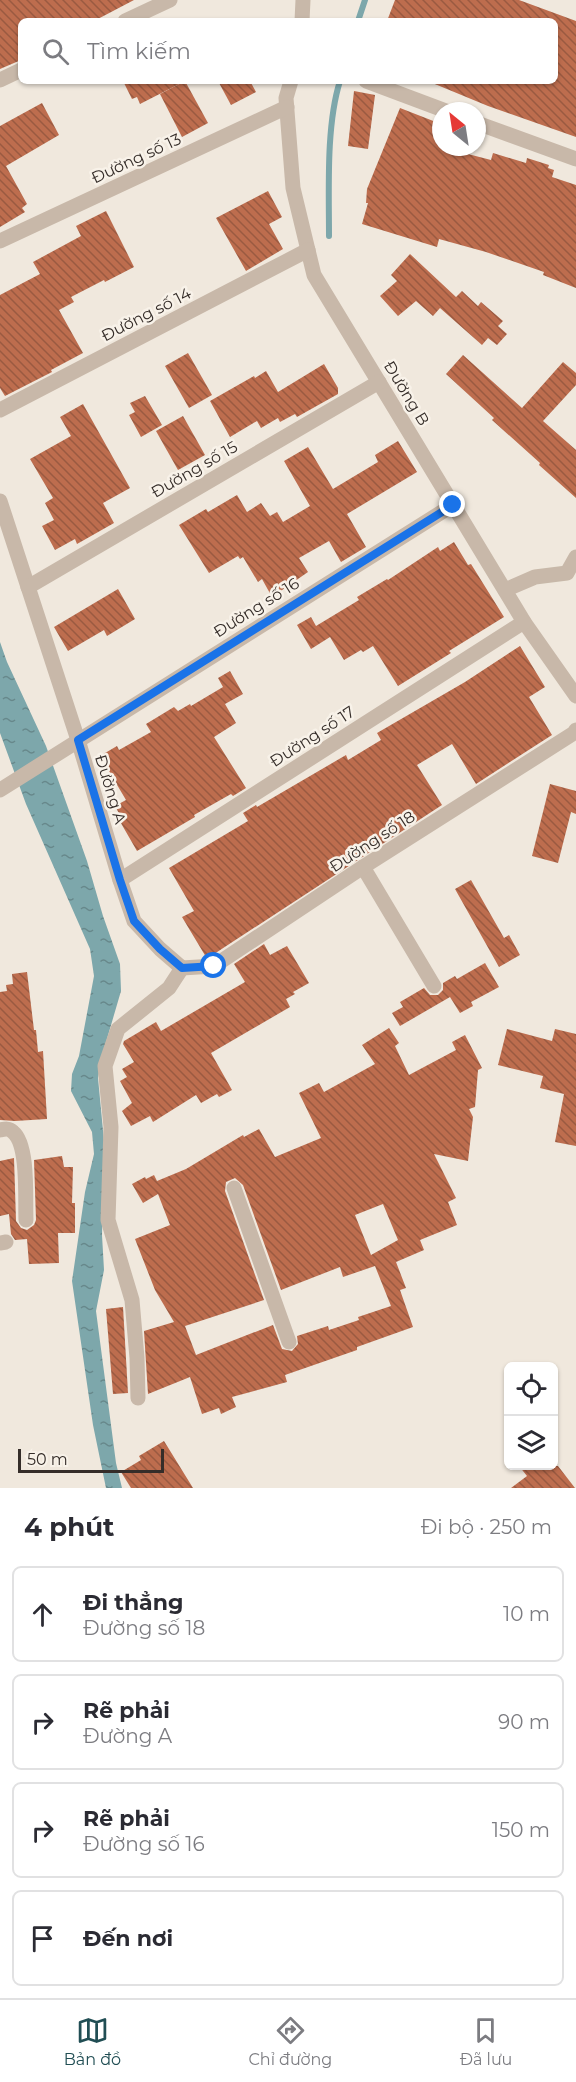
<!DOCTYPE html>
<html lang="vi">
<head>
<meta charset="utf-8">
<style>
  :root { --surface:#fff; --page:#f2f2f3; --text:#2b2b33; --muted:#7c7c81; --line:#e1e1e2; --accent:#214e54 }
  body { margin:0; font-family:Montserrat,sans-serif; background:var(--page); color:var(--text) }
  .controls { position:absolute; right:18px; bottom:18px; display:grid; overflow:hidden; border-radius:9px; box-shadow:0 2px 4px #0004 }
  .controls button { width:54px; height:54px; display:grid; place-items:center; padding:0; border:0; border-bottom:2px solid var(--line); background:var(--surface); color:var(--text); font:30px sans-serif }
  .compass { position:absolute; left:432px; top:102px; width:54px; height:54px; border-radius:50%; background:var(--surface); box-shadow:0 2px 4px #0004; rotate:330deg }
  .scale { position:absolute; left:18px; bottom:15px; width:146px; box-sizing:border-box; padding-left:6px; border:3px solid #352d29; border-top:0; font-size:16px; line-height:21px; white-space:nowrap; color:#352d29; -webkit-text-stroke:4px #f8f2e9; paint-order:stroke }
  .stop { position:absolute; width:18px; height:18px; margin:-14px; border:4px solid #1a73e8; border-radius:50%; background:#fff }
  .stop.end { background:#1a73e8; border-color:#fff; box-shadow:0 2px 6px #0008 }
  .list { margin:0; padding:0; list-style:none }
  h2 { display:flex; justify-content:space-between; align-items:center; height:78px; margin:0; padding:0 24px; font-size:26px }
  h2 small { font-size:20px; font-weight:400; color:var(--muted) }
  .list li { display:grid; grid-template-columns:39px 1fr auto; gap:18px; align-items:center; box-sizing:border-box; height:96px; margin:0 12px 12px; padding:0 12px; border:2px solid var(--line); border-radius:9px }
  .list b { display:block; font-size:22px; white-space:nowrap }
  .list p { margin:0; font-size:20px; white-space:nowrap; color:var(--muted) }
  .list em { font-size:20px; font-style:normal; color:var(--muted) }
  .icon { flex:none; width:33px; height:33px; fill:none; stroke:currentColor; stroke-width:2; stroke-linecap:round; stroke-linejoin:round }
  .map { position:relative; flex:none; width:576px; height:1488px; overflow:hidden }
  .search { position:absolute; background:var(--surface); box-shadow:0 2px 4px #0004; left:18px; right:18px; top:18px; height:66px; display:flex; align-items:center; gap:15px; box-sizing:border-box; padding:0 21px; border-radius:9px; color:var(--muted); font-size:22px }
  .sheet { height:510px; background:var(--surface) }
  nav { display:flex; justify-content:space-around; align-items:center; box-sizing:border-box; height:84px; border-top:2px solid var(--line); background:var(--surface); font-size:16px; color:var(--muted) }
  nav a { display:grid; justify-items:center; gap:3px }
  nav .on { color:var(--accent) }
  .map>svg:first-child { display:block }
  .water { fill:url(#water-ripples) }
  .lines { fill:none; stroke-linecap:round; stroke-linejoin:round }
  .stream { stroke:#7da7ab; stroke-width:6 }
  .building { fill:url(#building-back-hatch); fill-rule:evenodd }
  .minor { stroke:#c8b8a9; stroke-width:15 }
  .route { stroke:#1a73e8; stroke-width:8 }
  .labels { text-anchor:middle; stroke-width:5; stroke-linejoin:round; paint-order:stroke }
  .street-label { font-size:16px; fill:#352d29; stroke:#f8f2e9 }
</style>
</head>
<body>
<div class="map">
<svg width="576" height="1488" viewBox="0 0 576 1488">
  <defs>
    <pattern id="water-ripples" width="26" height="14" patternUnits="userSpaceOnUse" patternTransform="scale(1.5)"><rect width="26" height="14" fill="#7da7ab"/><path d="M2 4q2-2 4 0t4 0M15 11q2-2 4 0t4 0" fill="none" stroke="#67888b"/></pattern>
    <pattern id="building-back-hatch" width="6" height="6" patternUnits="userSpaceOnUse" patternTransform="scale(1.5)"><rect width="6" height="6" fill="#bd6d4e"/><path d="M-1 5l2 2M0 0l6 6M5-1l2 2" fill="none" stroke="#9a5a41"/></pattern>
  </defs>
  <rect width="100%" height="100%" fill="#f0e8dd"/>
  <!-- water -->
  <path class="water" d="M0 642 7 662 46 746 87 861 103 916 120 964 121 991 102 1056 98 1078 104 1141 102 1235 104 1270 96 1311 116 1463 122 1488H106L93 1425 72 1281 85 1192 94 1154 92 1132 71 1091 72 1074 79 1056 94 976 90 949 26 804 0 733Z"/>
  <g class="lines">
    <!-- stream -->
    <g class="stream">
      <path d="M358 21 365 0"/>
      <path d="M329 236C329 189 326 125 340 81"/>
    </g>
  </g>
  <!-- building -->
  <g class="building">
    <path d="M0 0H134L94 21H21V60L0 69Z"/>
    <path d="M395 0H519L576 21V137L488 106 430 82 555 81V21H387Z"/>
    <path d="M123 81H185L140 104 137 97 132 99Z"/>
    <path d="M185 81 208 123 182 137 160 94Z"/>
    <path d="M218 81H250L256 92 231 105Z"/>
    <path d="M354 91 375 95 368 149 348 146Z"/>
    <path d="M42 103 59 135 6 166 27 204 22 208 25 212 0 227V126Z"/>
    <path d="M400 108 441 124V147L491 160 493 153 526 163 527 158 549 165 548 168 554 170 552 177 576 185V288L543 275 544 272 486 252 439 239 437 247 362 224 368 203H366L367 189Z"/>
    <path d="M268 191 282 217 269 224 283 249 246 271 216 218Z"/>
    <path d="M106 211 134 267 105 282 104 280 71 297 74 302 59 310 83 353 51 370 52 372 5 396 0 388V295L40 274 33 262 81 236 76 226Z"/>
    <path d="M410 254 456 297 462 291 478 306 481 302 503 321 498 326 507 334 497 345 488 338 482 345 440 308 433 316 416 301 398 316 380 296 397 281 391 275Z"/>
    <path d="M188 353 212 395 189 408 165 366Z"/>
    <path d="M463 355 522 408 563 362 576 373V385L543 421 576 450V498L539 465 540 463 492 420 494 418 446 374Z"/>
    <path d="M324 364 338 388V394L297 417 295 414 280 422 278 418 261 428 257 421 230 437 210 401 254 376 255 378 266 371 278 392Z"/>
    <path d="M145 396 162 425 141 437 129 415 135 412 130 403Z"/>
    <path d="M83 404 130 488 103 503 114 523 77 544 75 539 55 550 42 526 54 520 45 503 53 498 30 459 71 436 60 417Z"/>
    <path d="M183 416 205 455 178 470 156 431Z"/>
    <path d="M398 441 417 472 347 514 366 547 341 562 329 541 299 558 308 572 272 597 262 579 258 582 243 557 240 559 238 556 209 573 179 525 206 509 208 512 237 495 247 512 261 503 270 516 277 512 283 522 310 506 284 461 308 447 333 489 378 462 375 455Z"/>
    <path d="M454 542 468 565 471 564 504 617 449 651 451 653 398 686 373 646 363 652 361 650 344 660 330 637 311 649 297 625 311 617 316 626 359 600 357 597 387 579 388 580 438 547 440 551Z"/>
    <path d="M118 589 135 619 107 636 104 630 68 651 54 627Z"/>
    <path d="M520 646 545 687 529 697 552 735 476 784 452 744 417 765 442 805 211 956 206 957 182 917 194 911 169 868 248 821 243 813 256 805 257 807 346 755 348 760 381 740 377 733 465 682Z"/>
    <path d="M230 671 243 694 225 704 236 723 214 737 246 788 233 796 231 794 194 815 195 817 137 851 118 818 121 817 115 806 126 800 100 756 117 746 119 750 151 732 146 724 174 707 178 711 190 704 191 706 223 687 218 678Z"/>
    <path d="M550 784 576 791V814L571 812 558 863 532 856Z"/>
    <path d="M471 880 504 938 509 935 520 955 499 967 455 889Z"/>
    <path d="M264 944 270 955 287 946 309 983 293 992 295 994 286 999 290 1007 211 1053 232 1090 219 1097 217 1094 201 1103 196 1095 153 1122 150 1116 131 1126 122 1111 132 1103 120 1081 127 1077 122 1069 134 1062 123 1044 124 1041 156 1022 161 1031 245 982 234 964Z"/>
    <path d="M485 963 499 987 471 1002 473 1006 460 1013 450 997 400 1026 392 1013 403 1007 400 1002 424 988 430 995H438L443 990V983L455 976 457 979Z"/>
    <path d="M27 972 34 1030H36L38 1052 43 1051 47 1119 15 1121 0 1120V992L7 991 6 985 13 984 12 974Z"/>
    <path d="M389 1028 399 1043 395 1046 409 1075 456 1050 452 1042 465 1035 482 1068 478 1070 475 1107 469 1109 473 1117 468 1161 434 1154 456 1198 448 1202 457 1225 420 1240 424 1250 396 1262 406 1288 400 1290 413 1327 357 1347V1350L285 1375 287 1382 232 1397 236 1407 221 1414 219 1408 202 1414 190 1377 148 1394 144 1331 174 1322 155 1290 135 1239 170 1225 158 1194 143 1203 132 1184 145 1177 146 1179 154 1175 157 1181 186 1169 243 1135 244 1137 259 1129 275 1157 321 1138 299 1093 319 1083 324 1092 375 1064 362 1045ZM235 1178 243 1185 281 1290 340 1267 343 1277 375 1266 391 1306 358 1317 359 1320 329 1330 328 1326 297 1336 298 1344 292 1351 282 1349 273 1325 196 1355 185 1326 264 1300 225 1191 226 1182ZM383 1204 398 1240 371 1255 355 1215Z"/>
    <path d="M507 1029 552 1041 555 1029 576 1034V1146L555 1142 564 1094 540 1088 543 1076 498 1065Z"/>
    <path d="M62 1156 64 1167H73L72 1203H75V1233H58L59 1263 29 1264 27 1239 15 1240 11 1234 9 1214 0 1216V1161L14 1158 16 1221 21 1228 27 1230 34 1225 36 1220 34 1160Z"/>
    <path d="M123 1307 128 1393 113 1394 106 1309Z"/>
    <path d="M164 1441 193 1488H131L121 1472 141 1460 139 1456Z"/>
    <path d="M519 1466H558L575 1488H511L527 1476Z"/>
  </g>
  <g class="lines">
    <!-- minor -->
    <g class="minor">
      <path d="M125 21 170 0"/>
      <path d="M302 21 303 0"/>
      <path d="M0 80 21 70"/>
      <path d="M291 81 286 98 293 188 314 275 524 622 576 696"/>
      <path d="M366 81 446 111"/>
      <path d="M477 123 576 159"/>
      <path d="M0 241 287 107"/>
      <path d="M0 410 308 250"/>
      <path d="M0 501 78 740 120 880 134 921 160 949 182 968"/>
      <path d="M28 587 379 382"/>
      <path d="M505 590 535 577 567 573 576 557"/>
      <path d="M0 790 453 505"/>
      <path d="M363 867 434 986"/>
      <path d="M120 880 524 622"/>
      <path d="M182 968 214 966 363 867 574 733 576 730"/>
      <path d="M0 1130C5 1129 9 1128 13 1132 29 1145 25 1200 26 1220"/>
      <path d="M234 1188 289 1342"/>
      <path d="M0 1243 6 1242"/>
      <path d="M138 1398 137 1358 132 1300 108 1220 111 1127 105 1066 118 1029 169 988 182 968"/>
    </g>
  </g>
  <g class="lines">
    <!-- route -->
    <path class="route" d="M214 966 182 968 160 949 134 921 120 880 78 740 453 505"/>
  </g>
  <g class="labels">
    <!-- street labels -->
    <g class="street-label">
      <text transform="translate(136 158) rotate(-25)" y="6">Đường số 13</text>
      <text transform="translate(146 314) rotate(-27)" y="6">Đường số 14</text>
      <text transform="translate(407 393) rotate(59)" y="6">Đường B</text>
      <text transform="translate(194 469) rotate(-30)" y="6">Đường số 15</text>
      <text transform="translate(256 607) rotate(-32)" y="6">Đường số 16</text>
      <text transform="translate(312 736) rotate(-33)" y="6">Đường số 17</text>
      <text transform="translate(111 789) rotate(73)" y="6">Đường A</text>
      <text transform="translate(372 841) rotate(-33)" y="6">Đường số 18</text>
    </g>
  </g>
</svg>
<div class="controls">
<button><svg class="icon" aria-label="locate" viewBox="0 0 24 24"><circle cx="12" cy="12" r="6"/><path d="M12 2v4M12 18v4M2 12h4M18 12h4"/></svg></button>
<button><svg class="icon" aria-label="layers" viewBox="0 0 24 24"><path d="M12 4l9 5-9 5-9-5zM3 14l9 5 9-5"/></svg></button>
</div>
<svg class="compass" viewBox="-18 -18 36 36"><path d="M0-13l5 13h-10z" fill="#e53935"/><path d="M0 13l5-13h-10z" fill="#7c7c81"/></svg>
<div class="scale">50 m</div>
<div class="stop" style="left:214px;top:966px"></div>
<div class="stop end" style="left:453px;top:505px"></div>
<div class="search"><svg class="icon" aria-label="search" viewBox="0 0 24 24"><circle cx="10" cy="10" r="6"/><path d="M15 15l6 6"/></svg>Tìm kiếm</div>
</div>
<section class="sheet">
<h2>4 phút<small>Đi bộ · 250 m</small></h2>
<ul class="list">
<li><svg class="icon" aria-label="ahead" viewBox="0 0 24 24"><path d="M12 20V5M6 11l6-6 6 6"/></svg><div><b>Đi thẳng</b><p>Đường số 18</p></div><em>10 m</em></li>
<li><svg class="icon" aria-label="right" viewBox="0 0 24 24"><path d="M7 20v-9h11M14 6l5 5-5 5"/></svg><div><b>Rẽ phải</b><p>Đường A</p></div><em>90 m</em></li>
<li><svg class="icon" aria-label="right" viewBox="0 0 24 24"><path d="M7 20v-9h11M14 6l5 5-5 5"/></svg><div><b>Rẽ phải</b><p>Đường số 16</p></div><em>150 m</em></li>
<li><svg class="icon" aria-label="arrive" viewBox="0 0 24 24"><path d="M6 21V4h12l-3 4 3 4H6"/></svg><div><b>Đến nơi</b></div></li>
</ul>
</section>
<nav>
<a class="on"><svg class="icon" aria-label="map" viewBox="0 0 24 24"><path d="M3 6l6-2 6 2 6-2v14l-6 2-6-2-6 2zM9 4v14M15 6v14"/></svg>Bản đồ</a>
<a><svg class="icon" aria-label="directions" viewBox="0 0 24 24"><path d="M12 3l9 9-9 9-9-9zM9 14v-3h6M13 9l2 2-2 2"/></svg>Chỉ đường</a>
<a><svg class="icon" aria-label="saved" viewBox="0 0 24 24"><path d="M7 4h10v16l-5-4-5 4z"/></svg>Đã lưu</a>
</nav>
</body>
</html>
